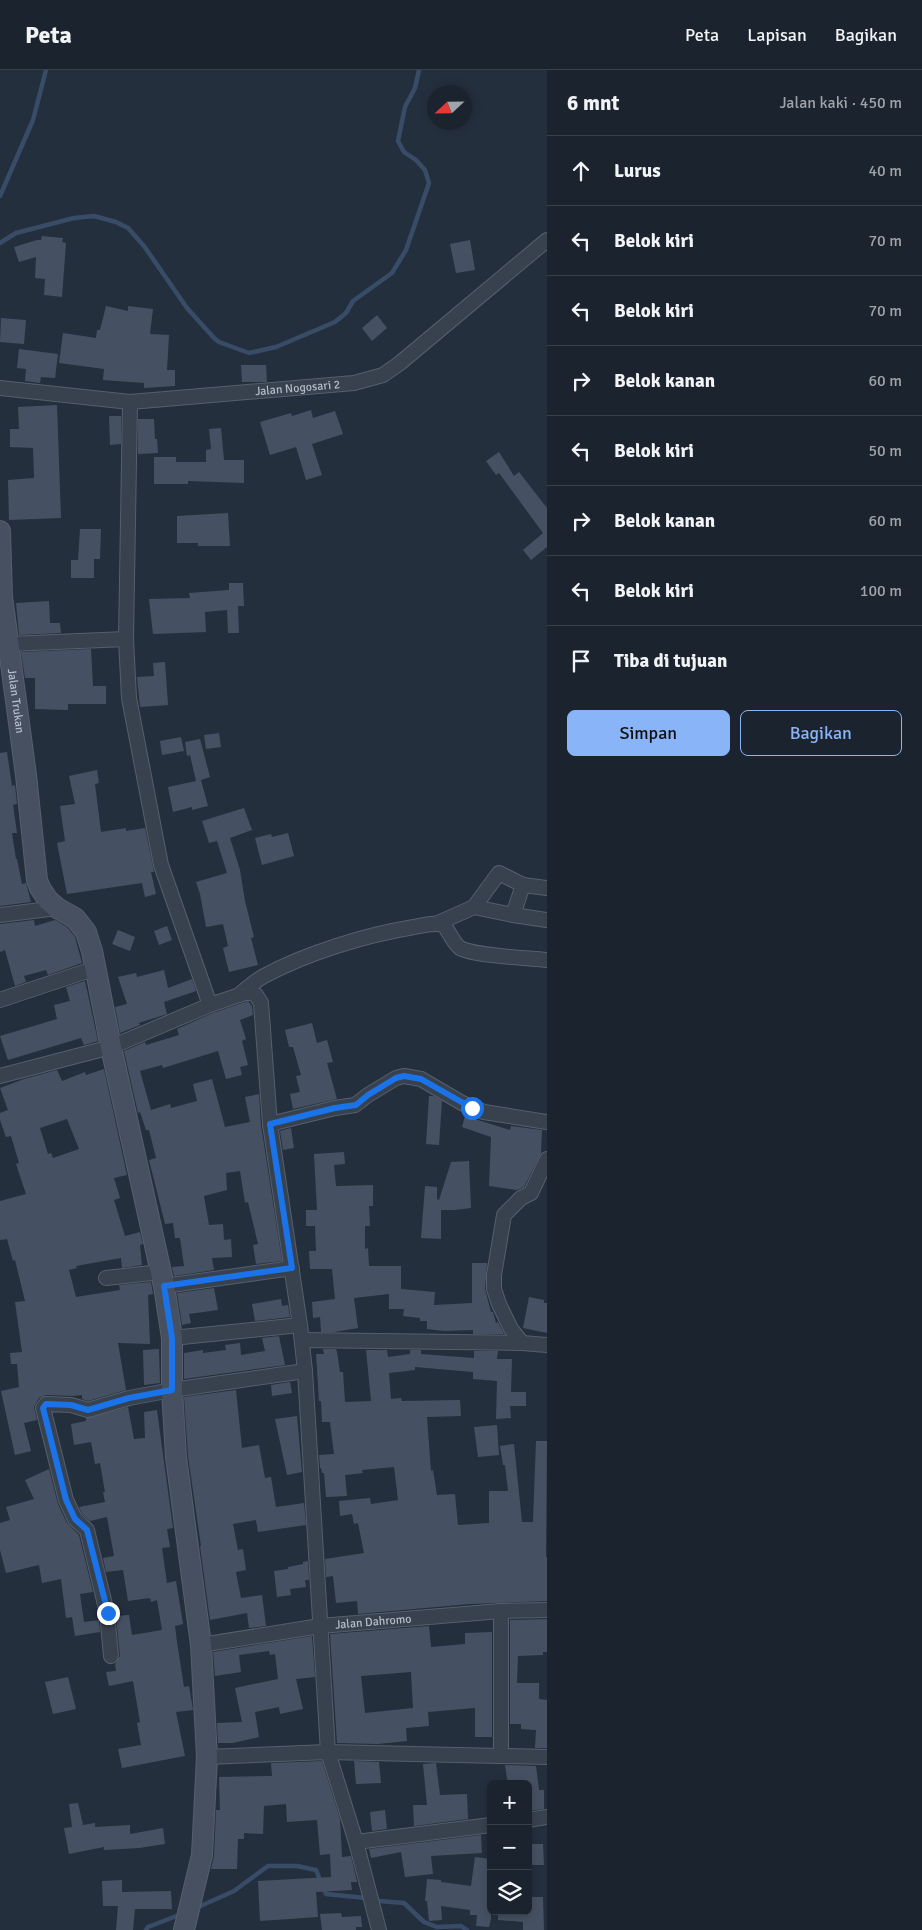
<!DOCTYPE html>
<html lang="id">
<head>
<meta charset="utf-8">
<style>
  :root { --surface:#1b232e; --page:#282f3a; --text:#f1f3f6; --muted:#a0a4aa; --line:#39404a; --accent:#8ab4f8 }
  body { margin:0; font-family:Signika,sans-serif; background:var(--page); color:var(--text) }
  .controls { position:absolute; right:15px; bottom:15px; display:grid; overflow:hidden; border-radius:8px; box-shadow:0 2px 8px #0003 }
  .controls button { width:45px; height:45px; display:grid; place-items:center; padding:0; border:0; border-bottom:1px solid var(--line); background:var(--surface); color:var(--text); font:25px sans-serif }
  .compass { position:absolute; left:427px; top:15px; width:45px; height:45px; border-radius:50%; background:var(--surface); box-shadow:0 2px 8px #0003; rotate:248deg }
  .stop { position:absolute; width:15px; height:15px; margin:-11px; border:4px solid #1a73e8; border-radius:50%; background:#fff }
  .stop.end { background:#1a73e8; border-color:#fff; box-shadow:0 1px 5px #0008 }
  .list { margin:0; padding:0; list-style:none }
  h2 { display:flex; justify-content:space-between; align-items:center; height:65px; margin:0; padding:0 20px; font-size:21px }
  h2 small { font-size:16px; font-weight:400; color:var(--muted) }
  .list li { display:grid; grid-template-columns:32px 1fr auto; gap:15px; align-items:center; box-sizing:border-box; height:70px; padding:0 20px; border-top:1px solid var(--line) }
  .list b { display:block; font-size:19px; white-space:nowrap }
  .list em { font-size:16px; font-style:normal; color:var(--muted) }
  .actions { display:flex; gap:10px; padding:15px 20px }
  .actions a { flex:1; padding:11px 0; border:1px solid var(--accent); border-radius:8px; text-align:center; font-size:18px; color:var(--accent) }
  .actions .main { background:var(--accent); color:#111 }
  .icon { flex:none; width:28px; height:28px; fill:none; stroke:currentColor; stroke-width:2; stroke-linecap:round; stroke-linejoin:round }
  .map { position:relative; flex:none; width:547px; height:1860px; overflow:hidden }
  header { display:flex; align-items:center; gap:30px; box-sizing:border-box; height:70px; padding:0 25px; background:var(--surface); border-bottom:1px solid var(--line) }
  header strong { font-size:24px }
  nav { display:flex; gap:28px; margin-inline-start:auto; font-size:18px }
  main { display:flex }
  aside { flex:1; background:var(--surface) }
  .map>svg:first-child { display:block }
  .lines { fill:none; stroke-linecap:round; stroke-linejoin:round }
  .stream { stroke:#394c67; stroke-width:4.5 }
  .building { fill:#455162; fill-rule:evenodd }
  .street-casing { stroke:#565f6c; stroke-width:16 }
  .secondary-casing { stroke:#565f6c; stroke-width:22 }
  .street { stroke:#38414e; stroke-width:14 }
  .secondary { stroke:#465061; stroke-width:20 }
  .route { stroke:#1a73e8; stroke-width:6 }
  .labels { text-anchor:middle; stroke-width:4; stroke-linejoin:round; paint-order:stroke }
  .street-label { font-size:12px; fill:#b4bcc9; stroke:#1d2633 }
</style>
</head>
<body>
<header>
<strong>Peta</strong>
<nav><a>Peta</a><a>Lapisan</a><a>Bagikan</a></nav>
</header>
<main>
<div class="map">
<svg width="547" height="1860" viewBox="0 0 547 1860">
  <rect width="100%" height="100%" fill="#242f3e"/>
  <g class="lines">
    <!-- stream -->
    <g class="stream">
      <path d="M0 126 33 50 46 0"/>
      <path d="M0 173 16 163 74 148 94 146 116 152 128 158 144 176 187 238 214 268 219 272 249 283 276 277 335 252 346 243 353 231 392 203 406 180 429 113 425 100 416 90 404 82 398 71 405 37 415 18 419 0"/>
      <path d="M379 1831 404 1833 424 1852 437 1857 461 1856 467 1860"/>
      <path d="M196 1838 234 1821 268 1796H297L316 1800 326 1824 366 1828"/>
      <path d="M146 1860 148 1857 179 1845"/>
    </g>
  </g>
  <!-- building -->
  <g class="building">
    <path d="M42 166 63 168 62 172 66 173 62 227 44 225 45 209 35 208 36 187 19 192 14 177 37 170H41Z"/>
    <path d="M470 170 475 200 456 203 450 174Z"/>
    <path d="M106 236 128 241V236L153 239 150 264 169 265 167 300H175V316L144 318V313L103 310 104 299 59 293 63 263 96 268 97 260H100Z"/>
    <path d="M377 245 387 258 372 271 362 258Z"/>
    <path d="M1 248 26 250 24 274 0 272Z"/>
    <path d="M19 279 58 284 55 308 41 307 40 313 25 311 26 299 17 298Z"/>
    <path d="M241 295H266L267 312H242Z"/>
    <path d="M57 335 61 448 9 450 8 410 34 408 33 378 10 377V359H19L18 337Z"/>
    <path d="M311 340 313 348 335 341 343 364 312 374 322 405 306 410 296 377 270 385 260 352 291 343 292 346Z"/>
    <path d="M109 346H121V374L110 375Z"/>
    <path d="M138 349H154L155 369H157L158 383 138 384Z"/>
    <path d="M221 358 224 390H244V413L188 411V414H154V387H176V392H206V380L211 379 209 359Z"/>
    <path d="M499 382 514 406 519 402 547 438V477L531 490 523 480 543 463 499 403 496 405 486 391Z"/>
    <path d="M228 443 230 476H198V473H177V446Z"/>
    <path d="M80 459H101L100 489H94V508H71V490H78Z"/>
    <path d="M229 513H243L244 536H238L239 563H228L227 540 205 542 206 562 153 564 149 529 190 528 189 523 229 520Z"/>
    <path d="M49 531 50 553H60L61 563 19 565 16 533Z"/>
    <path d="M91 579 93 616H106V634H68V640L35 639V608H25L21 582Z"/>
    <path d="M165 592 168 635 140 637 137 607 154 606 153 593Z"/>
    <path d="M219 663 221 677 206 679 204 665Z"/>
    <path d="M181 667 184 681 162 685 160 671Z"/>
    <path d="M200 669 210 707 201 710 208 736 192 740V737L173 742 168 717 196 711 190 685 187 686 185 672Z"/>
    <path d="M7 682 12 716 15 715 17 734 13 735 17 763H12L16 789H17L22 814 26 813 31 832 0 836V683Z"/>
    <path d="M97 700 99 713 95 714 101 762 126 758V761L145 758 154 802H151L156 824 145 827 142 813 67 824 57 773 65 771 60 736 75 734 69 706Z"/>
    <path d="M244 738 252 760 230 768 240 800 245 831 254 867 251 868 258 895 229 902 223 878 228 876 223 854 206 857 200 824 196 812 227 803 217 771 209 773 202 751Z"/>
    <path d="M288 763 294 786 262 795 255 768 271 764 272 767Z"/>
    <path d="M34 850 35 856 55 850 67 857 75 867 82 893 48 905 46 900 24 906 26 912 15 916 5 880 0 882V854Z"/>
    <path d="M167 856 172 870 159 875 154 861Z"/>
    <path d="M118 860 135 867 130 881 112 874Z"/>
    <path d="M164 900 168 918 192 909 196 921 164 932 167 944 139 953 140 955 120 963 115 937 127 934 118 907 136 903 137 907Z"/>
    <path d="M85 911 98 971 84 975 81 968 8 990 0 966 57 949 54 935 70 931 66 917Z"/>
    <path d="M248 931 252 936 253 945 240 950 246 969 242 971 248 995 240 997 242 1005 226 1009 218 981 163 998 162 995 140 1001 151 1040 170 1034 171 1038 197 1031 193 1014 212 1009 225 1057 250 1052 245 1027 259 1024 261 1055 282 1191 256 1194 253 1175 258 1174 248 1132 245 1133 240 1101 226 1103 227 1120 204 1126 209 1155 223 1154 224 1170 231 1169 232 1187 212 1188 214 1200 174 1206 172 1197 184 1196 180 1168H175L173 1153 165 1154 149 1090 156 1088 149 1060H146L140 1042 138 1043 124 981 145 972 146 975 179 965 177 959 213 943Z"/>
    <path d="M312 953 317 973 327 970 333 992 327 993 337 1029 293 1039 290 1024 300 1022 296 1006 301 1005 293 977H289L285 960Z"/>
    <path d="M104 999 127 1105 114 1108 120 1128 114 1130 125 1166 140 1162 143 1174 140 1175 142 1195 122 1198 121 1188 76 1196 77 1198 69 1200 76 1227 120 1220 119 1215 151 1212 153 1224 148 1225 150 1274 118 1273 126 1320 88 1331 82 1329V1325L73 1326 46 1325 39 1328 34 1337 37 1350 24 1353 31 1381 15 1385 1 1321 19 1317 17 1294H11L10 1283 22 1282 15 1232 25 1231 15 1190 13 1191 7 1169 0 1170V1131L26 1124 16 1094 19 1093 11 1066 6 1067 0 1050V1043L8 1040 0 1018 24 1009 57 1000 62 1011 85 1002 86 1005ZM67 1049 79 1079 53 1088 51 1083 48 1084 40 1058Z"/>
    <path d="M429 1026H434L442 1031 439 1075 426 1074Z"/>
    <path d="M465 1046 510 1060 511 1056 542 1060 541 1083 524 1117 517 1120 489 1116 491 1067 462 1057Z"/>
    <path d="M291 1058 294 1078 283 1080 280 1061Z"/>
    <path d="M344 1082 345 1094 334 1095 336 1116 373 1115V1136H369L370 1156H365V1179L368 1178 369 1196H401V1219L435 1222 434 1235 472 1233V1193H487L485 1219 491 1242H493L496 1253 498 1252 504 1264H473V1260L444 1261 427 1259V1251H420V1248L403 1246 404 1239H389V1224L354 1228 358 1258 334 1262H321L320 1247 313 1248 312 1232 335 1229 332 1199H310L309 1181H316L315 1156H306V1140H317L314 1084Z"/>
    <path d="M469 1091 471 1138 455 1140H441V1169L421 1168 425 1116 437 1117V1129L439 1130 451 1092Z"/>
    <path d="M214 1218 218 1240 189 1244 191 1253 182 1255 177 1223Z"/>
    <path d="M529 1227 544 1230V1233H547V1263L523 1258Z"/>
    <path d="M281 1229 282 1236 288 1235 290 1247 255 1251 252 1234Z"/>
    <path d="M279 1266 285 1295 184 1309V1283L203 1280V1283L226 1280 225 1275 240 1273 241 1285 265 1281 262 1268Z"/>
    <path d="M159 1279 160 1313 144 1315 143 1280Z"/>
    <path d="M323 1279H336L337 1282 340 1302H343L345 1332 371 1331 366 1280H387L388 1287 410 1284V1280H421V1284L474 1288V1281H498L497 1289H512L511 1322H526V1336H510L511 1348 496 1349 497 1311 473 1309V1302L415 1297V1300L389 1303 391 1329 401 1328 402 1331 460 1330 461 1346 427 1347 431 1401 433 1400 437 1425 455 1424 458 1455 489 1453V1421H508L505 1395H503L500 1376 514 1374 522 1452H533L536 1371H547L546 1487H547V1531L470 1534 358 1544 357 1531 336 1533 333 1506 326 1507 325 1489 364 1483 358 1453 354 1454 352 1444 340 1446 339 1431 370 1428 371 1434 398 1430 394 1397 362 1400 363 1403 345 1405 347 1426 326 1427 324 1403H322L321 1398H320L319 1385 334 1384 330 1352H322L321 1331H319L316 1284H324Z"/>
    <path d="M290 1312 292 1323 272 1326 271 1315Z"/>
    <path d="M236 1320 242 1378 259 1375 265 1408 271 1407 276 1437 304 1433 306 1455 258 1462 256 1450 233 1454 238 1480 243 1479 246 1500 236 1502 241 1528 262 1525 266 1556 249 1558 247 1543 210 1550 200 1476H201L188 1386 184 1327Z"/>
    <path d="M128 1337 134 1369 145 1368 144 1342 157 1340 173 1458 167 1459 170 1477 162 1478 167 1513 176 1511 183 1554 175 1556 177 1572 184 1617 189 1616 193 1640 176 1642 185 1686 122 1698 118 1679 141 1675 137 1653 140 1652 133 1611 109 1616 106 1602 116 1601 115 1594 120 1586 116 1546 129 1545 132 1565 162 1560 157 1530 151 1532 150 1528 128 1531 123 1500 106 1502 103 1488 114 1486 107 1447 90 1451 82 1444 79 1437 105 1432 103 1422H105L100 1393 95 1394 91 1372 74 1375 71 1354 86 1351V1348Z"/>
    <path d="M297 1346 302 1402 287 1405 275 1349Z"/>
    <path d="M497 1355 499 1385 478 1387 474 1357Z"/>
    <path d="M49 1399 58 1434 67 1453 79 1465 93 1522 80 1524 84 1552 99 1550 100 1562 75 1566 72 1547 66 1548 61 1509 42 1513 39 1495 6 1503 0 1480V1453L10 1450 6 1437 34 1429 25 1410Z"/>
    <path d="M308 1491 309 1510H305L306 1517 290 1519 291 1525 277 1527 274 1501 288 1499V1497L303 1494V1492Z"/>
    <path d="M547 1549V1582H543V1585L518 1586 517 1613H539V1629L547 1630V1678H535L536 1660 521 1659V1654H510V1550Z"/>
    <path d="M429 1556 431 1577 465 1574V1563L492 1562V1667H475V1638L428 1642 429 1656 406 1658 407 1671 378 1674 337 1673 330 1564ZM411 1602 413 1638 365 1643 361 1606Z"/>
    <path d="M312 1566 315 1607 296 1609 303 1639 280 1644 279 1637 255 1642 259 1667 233 1673H218L217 1653 242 1652 235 1618 278 1609 275 1584 270 1585 269 1581 239 1585 241 1602 215 1606 213 1582Z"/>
    <path d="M68 1607 76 1639 53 1644 45 1612Z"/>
    <path d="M322 1691 340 1749 342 1787 351 1786 357 1812H351L352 1820 316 1822 318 1847 260 1851 258 1811 331 1807 330 1784 320 1785 317 1750 287 1752 286 1734 264 1736 263 1764 244 1763V1769H238L237 1799H211L214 1786 216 1740H220L219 1707 272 1706 271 1693Z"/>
    <path d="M354 1691 379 1692 381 1713 356 1714Z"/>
    <path d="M436 1693 440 1725 467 1724 468 1749 414 1756 413 1735H427L423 1694Z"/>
    <path d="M505 1695 536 1696 539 1720H544V1739L528 1741V1714H508Z"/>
    <path d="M78 1733 83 1755 95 1753V1757L130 1755V1764L163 1758 165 1774 139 1778 104 1780V1777L69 1784 64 1758 72 1757 69 1734Z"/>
    <path d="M385 1740 387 1759 372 1761 370 1742Z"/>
    <path d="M481 1765 482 1783 431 1786 433 1804 405 1807 401 1782 371 1788 369 1779Z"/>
    <path d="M528 1774H543L544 1795H528Z"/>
    <path d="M475 1787 491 1789V1849L489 1857 476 1856 477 1845H470V1840L441 1836 442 1850 429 1851 427 1831H425L427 1809 441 1810V1812L471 1816Z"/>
    <path d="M122 1810V1822L171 1821 172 1839H135L133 1860H116L118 1836H103L102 1811Z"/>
    <path d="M528 1827H543L544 1860H523V1852L498 1850V1841H528Z"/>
    <path d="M341 1843 342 1847 361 1846 362 1857H356V1860H322L320 1844Z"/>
  </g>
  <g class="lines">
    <defs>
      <g id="street">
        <path id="s1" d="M0 318 130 332 354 313 383 305 400 293 547 170"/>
        <path d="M130 332 126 569 129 628 161 795 210 935"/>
        <path d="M9 574 126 569"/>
        <path d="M474 837 513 845 523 815"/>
        <path d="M0 845 57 838"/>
        <path d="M513 845 547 850"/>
        <path d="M438 853 474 837 499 803 523 815 547 818"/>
        <path d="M239 925C247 918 255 911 264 906 307 883 365 865 414 857 424 855 434 852 444 855 449 862 454 874 460 878 474 886 529 888 547 890"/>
        <path d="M0 930 96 898"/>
        <path d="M0 1006 111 977 210 935 248 922 256 925 261 933 270 1054 300 1255 305 1301 328 1682 356 1772 379 1860"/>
        <path d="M270 1054 335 1038 355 1035 368 1025 396 1008 404 1006 421 1009 462 1033 484 1042 547 1052"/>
        <path d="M106 1208 161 1202"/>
        <path d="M164 1216 292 1198"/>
        <path d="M172 1268 300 1255"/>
        <path d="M302 1270 522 1273 547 1275"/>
        <path d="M522 1273 511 1259 499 1234 494 1219V1205L504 1145 521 1128 531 1123 547 1089"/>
        <path id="s2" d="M201 1575 320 1556 501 1541 547 1540"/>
        <path d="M111 1586 107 1543 87 1460 75 1449 66 1430 43 1338 46 1334 71 1335 88 1340 129 1328 172 1320 305 1301"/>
        <path d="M501 1685V1541"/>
        <path d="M207 1687 328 1682 547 1687"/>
        <path d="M528 1750 547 1747"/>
        <path d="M356 1772 491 1755"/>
      </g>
      <g id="secondary">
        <path id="s3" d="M0 461 2 527 26 705 37 810 40 818 48 830 57 838 75 848 86 862 92 881 111 977 164 1216 172 1268V1320L176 1387 201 1575 207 1687 202 1785 184 1860"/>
      </g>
    </defs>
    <!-- street casing -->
    <use href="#street" class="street-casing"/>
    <!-- secondary casing -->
    <use href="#secondary" class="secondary-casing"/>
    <!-- street -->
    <use href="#street" class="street"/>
    <!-- secondary -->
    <use href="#secondary" class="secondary"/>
  </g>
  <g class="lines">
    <!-- route -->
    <path class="route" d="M108 1543 87 1460 75 1449 66 1430 43 1338 46 1334 71 1335 88 1340 129 1328 172 1320V1268L164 1216 292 1198 270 1054 335 1038 356 1035 368 1025 396 1008 404 1006 421 1009 472 1038"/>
  </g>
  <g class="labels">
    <!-- street labels -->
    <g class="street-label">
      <text dy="4" stroke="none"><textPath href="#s1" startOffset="299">Jalan Nogosari 2</textPath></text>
      <text dy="4" stroke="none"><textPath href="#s3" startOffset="171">Jalan Trukan</textPath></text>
      <text dy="4" stroke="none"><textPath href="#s2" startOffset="174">Jalan Dahromo</textPath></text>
    </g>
  </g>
</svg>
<div class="controls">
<button>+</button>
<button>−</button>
<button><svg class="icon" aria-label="layers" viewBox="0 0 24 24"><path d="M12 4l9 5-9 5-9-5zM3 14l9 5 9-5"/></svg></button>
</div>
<svg class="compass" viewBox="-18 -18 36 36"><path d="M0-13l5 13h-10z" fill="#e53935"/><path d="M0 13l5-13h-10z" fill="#a0a4aa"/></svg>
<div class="stop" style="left:472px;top:1038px"></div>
<div class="stop end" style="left:108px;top:1543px"></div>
</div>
<aside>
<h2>6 mnt<small>Jalan kaki · 450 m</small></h2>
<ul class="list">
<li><svg class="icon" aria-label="ahead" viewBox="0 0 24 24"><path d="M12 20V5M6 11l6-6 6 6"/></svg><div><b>Lurus</b></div><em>40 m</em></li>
<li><svg class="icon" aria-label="left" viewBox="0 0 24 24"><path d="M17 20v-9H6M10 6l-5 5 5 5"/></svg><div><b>Belok kiri</b></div><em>70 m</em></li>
<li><svg class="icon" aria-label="left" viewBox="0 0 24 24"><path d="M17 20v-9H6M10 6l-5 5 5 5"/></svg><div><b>Belok kiri</b></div><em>70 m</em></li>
<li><svg class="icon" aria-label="right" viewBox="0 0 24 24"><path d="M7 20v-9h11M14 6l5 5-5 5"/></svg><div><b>Belok kanan</b></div><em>60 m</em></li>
<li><svg class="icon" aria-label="left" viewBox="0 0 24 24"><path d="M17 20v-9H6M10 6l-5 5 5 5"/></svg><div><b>Belok kiri</b></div><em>50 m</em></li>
<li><svg class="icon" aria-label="right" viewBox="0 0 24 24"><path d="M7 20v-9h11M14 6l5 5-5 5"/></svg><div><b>Belok kanan</b></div><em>60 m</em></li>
<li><svg class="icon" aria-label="left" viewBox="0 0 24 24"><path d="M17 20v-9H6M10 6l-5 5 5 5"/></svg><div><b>Belok kiri</b></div><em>100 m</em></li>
<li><svg class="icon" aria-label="arrive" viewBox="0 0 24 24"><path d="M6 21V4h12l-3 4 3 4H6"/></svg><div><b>Tiba di tujuan</b></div></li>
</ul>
<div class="actions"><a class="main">Simpan</a><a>Bagikan</a></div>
</aside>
</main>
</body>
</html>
